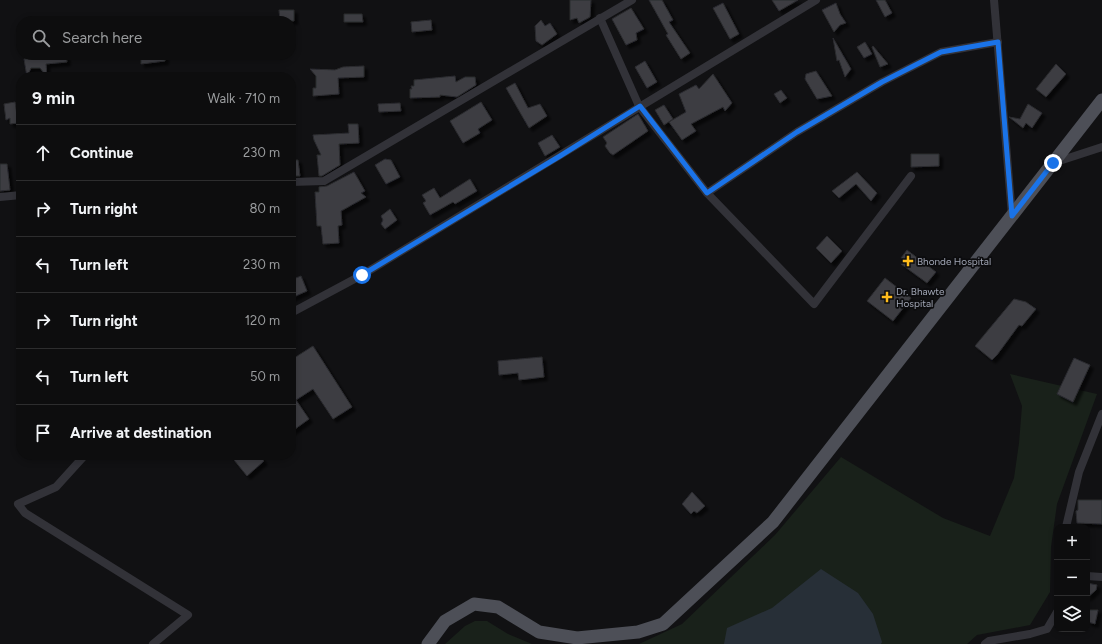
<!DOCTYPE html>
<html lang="en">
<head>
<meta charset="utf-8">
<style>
  :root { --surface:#0d0d0e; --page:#1b1b1c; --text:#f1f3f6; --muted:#9a9c9e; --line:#2d2d2e }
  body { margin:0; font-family:Figtree,sans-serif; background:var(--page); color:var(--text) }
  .controls { position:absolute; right:12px; bottom:12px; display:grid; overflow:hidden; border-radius:8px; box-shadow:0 2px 6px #0003 }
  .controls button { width:36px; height:36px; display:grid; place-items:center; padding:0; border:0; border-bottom:1px solid var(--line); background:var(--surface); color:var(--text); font:20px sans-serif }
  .stop { position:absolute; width:12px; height:12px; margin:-9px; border:3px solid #1a73e8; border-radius:50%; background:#fff }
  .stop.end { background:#1a73e8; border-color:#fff; box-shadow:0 1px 4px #0008 }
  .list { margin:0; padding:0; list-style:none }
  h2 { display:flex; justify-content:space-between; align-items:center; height:52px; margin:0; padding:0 16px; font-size:17px }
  h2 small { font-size:13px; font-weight:400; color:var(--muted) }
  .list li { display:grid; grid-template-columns:26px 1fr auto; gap:12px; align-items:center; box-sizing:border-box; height:56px; padding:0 16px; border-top:1px solid var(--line) }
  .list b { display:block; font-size:15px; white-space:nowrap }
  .list em { font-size:13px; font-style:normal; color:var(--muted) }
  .icon { flex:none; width:22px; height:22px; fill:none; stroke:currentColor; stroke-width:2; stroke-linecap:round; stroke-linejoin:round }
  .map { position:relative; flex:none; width:1102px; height:644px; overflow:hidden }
  .search { position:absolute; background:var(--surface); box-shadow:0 2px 6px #0003; left:16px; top:16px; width:280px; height:44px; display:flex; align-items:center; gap:10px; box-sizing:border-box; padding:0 14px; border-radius:16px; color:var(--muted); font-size:15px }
  .panel { position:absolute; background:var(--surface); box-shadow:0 2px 6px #0003; left:16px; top:72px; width:280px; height:388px; border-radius:16px }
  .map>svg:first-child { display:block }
  .green { fill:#19211a }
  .water { fill:#272f37 }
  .building { fill:#3d3e43; stroke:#2b2b2f; filter:url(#shadow) }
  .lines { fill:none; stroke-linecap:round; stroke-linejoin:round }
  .street { stroke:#323238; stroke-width:8 }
  .primary { stroke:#4d4f57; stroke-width:13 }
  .route { stroke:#1a73e8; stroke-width:5 }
  .poi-dot { fill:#ffbc1c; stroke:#0c0c0e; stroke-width:1.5 }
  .labels { text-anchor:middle; stroke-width:3.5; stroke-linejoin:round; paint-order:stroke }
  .poi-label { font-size:10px; fill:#a1a6b5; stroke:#0c0c0e; text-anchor:start }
</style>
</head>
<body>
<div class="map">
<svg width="1102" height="644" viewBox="0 0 1102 644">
  <defs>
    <filter id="shadow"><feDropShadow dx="3.5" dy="3.5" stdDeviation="1" flood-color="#0009"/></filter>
  </defs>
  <rect width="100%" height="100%" fill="#111113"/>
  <!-- green -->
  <g class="green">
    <path d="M1010 374 1097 394 1057 504 1051 547 1050 592 1030 625 977 635 967 644H639L682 624 775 535 841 457 943 518 990 536 1014 478 1019 443 1022 406Z"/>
    <path d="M475 621H487L508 634 532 644H445L465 626Z"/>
  </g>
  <!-- water -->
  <path class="water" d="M821 569 858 593 873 614 882 642 881 644H724L727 628 772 608Z"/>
  <!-- building -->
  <g class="building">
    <path d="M570 0H591L590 17 579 23 577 18 570 20Z"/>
    <path d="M649 0H662L673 20 669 22 690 53 681 59 666 35 668 34Z"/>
    <path d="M772 0H798L779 11Z"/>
    <path d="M876 0H885L892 13 885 17Z"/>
    <path d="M723 3 739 34 730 39 713 8Z"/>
    <path d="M836 3 840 14 846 23 840 25 834 32 822 10Z"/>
    <path d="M631 8 644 29 636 33 637 40 626 45 612 19Z"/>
    <path d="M279 10H294V21H280Z"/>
    <path d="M344 14H362L363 22H344Z"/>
    <path d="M431 20 432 30 412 32 411 22Z"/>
    <path d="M541 20 545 26 550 23 557 34 542 45 536 41 535 26Z"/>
    <path d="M833 38 851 69 845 77 839 60 837 61Z"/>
    <path d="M865 42 872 54 864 58 857 47Z"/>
    <path d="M873 46 888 64 880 67 872 47Z"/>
    <path d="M26 55H66L67 62 46 64 47 77 40 68H31L27 77 24 59H27Z"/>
    <path d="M141 55H165V61L141 64Z"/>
    <path d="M645 61 657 82 647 88 635 67Z"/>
    <path d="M1056 64 1066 74 1046 97 1036 89Z"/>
    <path d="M364 66V77L338 78 339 94 313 96V88H316V76L310 69 335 70 343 67Z"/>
    <path d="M816 71 832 96 817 99 805 79 806 74Z"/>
    <path d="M713 74 732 103 725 111 723 107 691 124 696 131 682 140 669 122 686 112 679 94 696 85 699 89Z"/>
    <path d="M455 76 456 82 465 77H475L476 85 457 97 440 95V97L410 98V89H412L411 86H414V80Z"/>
    <path d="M515 83 528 108 540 104 547 116 529 128 506 88Z"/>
    <path d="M781 90 787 98 780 103 774 94Z"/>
    <path d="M15 102 18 123 10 124V118L6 120 4 104Z"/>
    <path d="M481 102 492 120 478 129 480 133 463 143 450 121Z"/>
    <path d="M400 103 401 111 379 112 378 104Z"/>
    <path d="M1028 104 1042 113 1032 128 1026 123 1023 128 1009 117 1020 119Z"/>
    <path d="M664 105 673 119 664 125 655 110Z"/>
    <path d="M638 114 648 131 613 155 610 153 605 146 607 143 603 137Z"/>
    <path d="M348 124H358L359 143 339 144 340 165 322 176H319L317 155H321L314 140 313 135 349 133Z"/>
    <path d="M552 135 560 147 545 156 538 143Z"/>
    <path d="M911 154H939V166L911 167Z"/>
    <path d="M385 159 391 160 400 177 386 184 375 165Z"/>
    <path d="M291 160H298L300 176H291Z"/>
    <path d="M0 164H7L10 190 0 191Z"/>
    <path d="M354 172 365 191 361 193 366 197 341 211 342 225 338 226 339 243 323 244 321 226H317L315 192H319V187L327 186Z"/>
    <path d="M857 172 877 193 871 201 856 184 839 198 832 191Z"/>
    <path d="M470 179 477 191 455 204 453 202 430 215 423 203 426 201 422 195 434 188 440 198Z"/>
    <path d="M390 209 397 220 385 229 381 224 383 220 381 216Z"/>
    <path d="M827 236 842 251 831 263 816 248Z"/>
    <path d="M907 250 936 272 927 283 901 264 904 260 901 258Z"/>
    <path d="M301 276 307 291 291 298V280Z"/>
    <path d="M885 278 911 298 893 321 867 301Z"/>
    <path d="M1014 299 1026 302 1036 309 1022 326 1019 325 997 355 992 360 975 346Z"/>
    <path d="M313 346 352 407 333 419 313 389 296 400 309 419 291 432V360Z"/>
    <path d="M542 357 544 377 519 380 518 373 499 375 498 361Z"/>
    <path d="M1074 358 1090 365 1073 402 1057 394Z"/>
    <path d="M230 455H259L264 461 247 476Z"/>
    <path d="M692 492 705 506 697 513 694 511 691 514 682 504Z"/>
    <path d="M1078 500H1102V524L1077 523 1076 511 1078 510Z"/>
    <path d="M1087 583 1097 585 1096 590 1087 598Z"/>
    <path d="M1087 610H1098L1095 624 1088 622Z"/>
  </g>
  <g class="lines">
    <!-- street -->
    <g class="street">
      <path d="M994 0 1012 216"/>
      <path d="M600 18 639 106 707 193 814 304 911 176"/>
      <path d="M1053 163 1102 147"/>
      <path d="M291 182 324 181 632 0"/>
      <path d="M707 193 797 132 882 82 941 52 998 42"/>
      <path d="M0 197 21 195"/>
      <path d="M291 313 362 275 816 0"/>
      <path d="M85 455 56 487 18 504 25 513 188 615 153 644"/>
      <path d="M1066 527 1079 472 1102 414"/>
      <path d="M1087 576 1102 577"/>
      <path d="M985 644 989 641 1030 634 1047 629 1057 612"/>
    </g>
    <!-- primary -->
    <path class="primary" d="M428 644 445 621 474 604 498 607 539 632 577 638 638 632 663 624 773 522 1102 100"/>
  </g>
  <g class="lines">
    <!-- route -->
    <path class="route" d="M362 275 560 156 640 106 707 193 797 132 882 82 941 52 998 42 1012 216 1053 163"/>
  </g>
  <!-- markers -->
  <g class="poi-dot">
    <path d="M906 255h4v4h4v4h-4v4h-4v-4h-4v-4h4z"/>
    <path d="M885 291h4v4h4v4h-4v4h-4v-4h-4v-4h4z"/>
  </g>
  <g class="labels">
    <!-- poi labels -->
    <g class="poi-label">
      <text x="917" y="265">Bhonde Hospital</text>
      <text x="896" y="295">Dr. Bhawte<tspan x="896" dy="12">Hospital</tspan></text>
    </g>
  </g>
</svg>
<div class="controls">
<button>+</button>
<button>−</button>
<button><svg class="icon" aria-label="layers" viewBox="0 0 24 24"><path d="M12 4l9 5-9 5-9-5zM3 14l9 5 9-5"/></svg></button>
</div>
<div class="stop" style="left:362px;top:275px"></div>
<div class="stop end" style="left:1053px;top:163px"></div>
<div class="search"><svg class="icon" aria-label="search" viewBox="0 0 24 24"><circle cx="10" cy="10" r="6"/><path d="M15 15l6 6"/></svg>Search here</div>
<section class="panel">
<h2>9 min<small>Walk · 710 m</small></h2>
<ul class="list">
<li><svg class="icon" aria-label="ahead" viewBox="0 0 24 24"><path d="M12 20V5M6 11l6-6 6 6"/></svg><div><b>Continue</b></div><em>230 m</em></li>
<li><svg class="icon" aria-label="right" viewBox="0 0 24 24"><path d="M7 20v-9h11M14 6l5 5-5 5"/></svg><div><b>Turn right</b></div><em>80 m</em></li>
<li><svg class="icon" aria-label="left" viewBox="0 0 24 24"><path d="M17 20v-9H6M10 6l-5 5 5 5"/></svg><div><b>Turn left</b></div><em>230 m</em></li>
<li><svg class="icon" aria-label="right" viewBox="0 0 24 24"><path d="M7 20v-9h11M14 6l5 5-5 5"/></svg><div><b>Turn right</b></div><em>120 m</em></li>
<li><svg class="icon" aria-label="left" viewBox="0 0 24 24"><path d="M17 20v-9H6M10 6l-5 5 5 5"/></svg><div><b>Turn left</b></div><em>50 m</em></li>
<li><svg class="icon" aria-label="arrive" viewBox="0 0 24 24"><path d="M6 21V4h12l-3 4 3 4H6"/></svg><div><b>Arrive at destination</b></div></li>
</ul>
</section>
</div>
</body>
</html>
